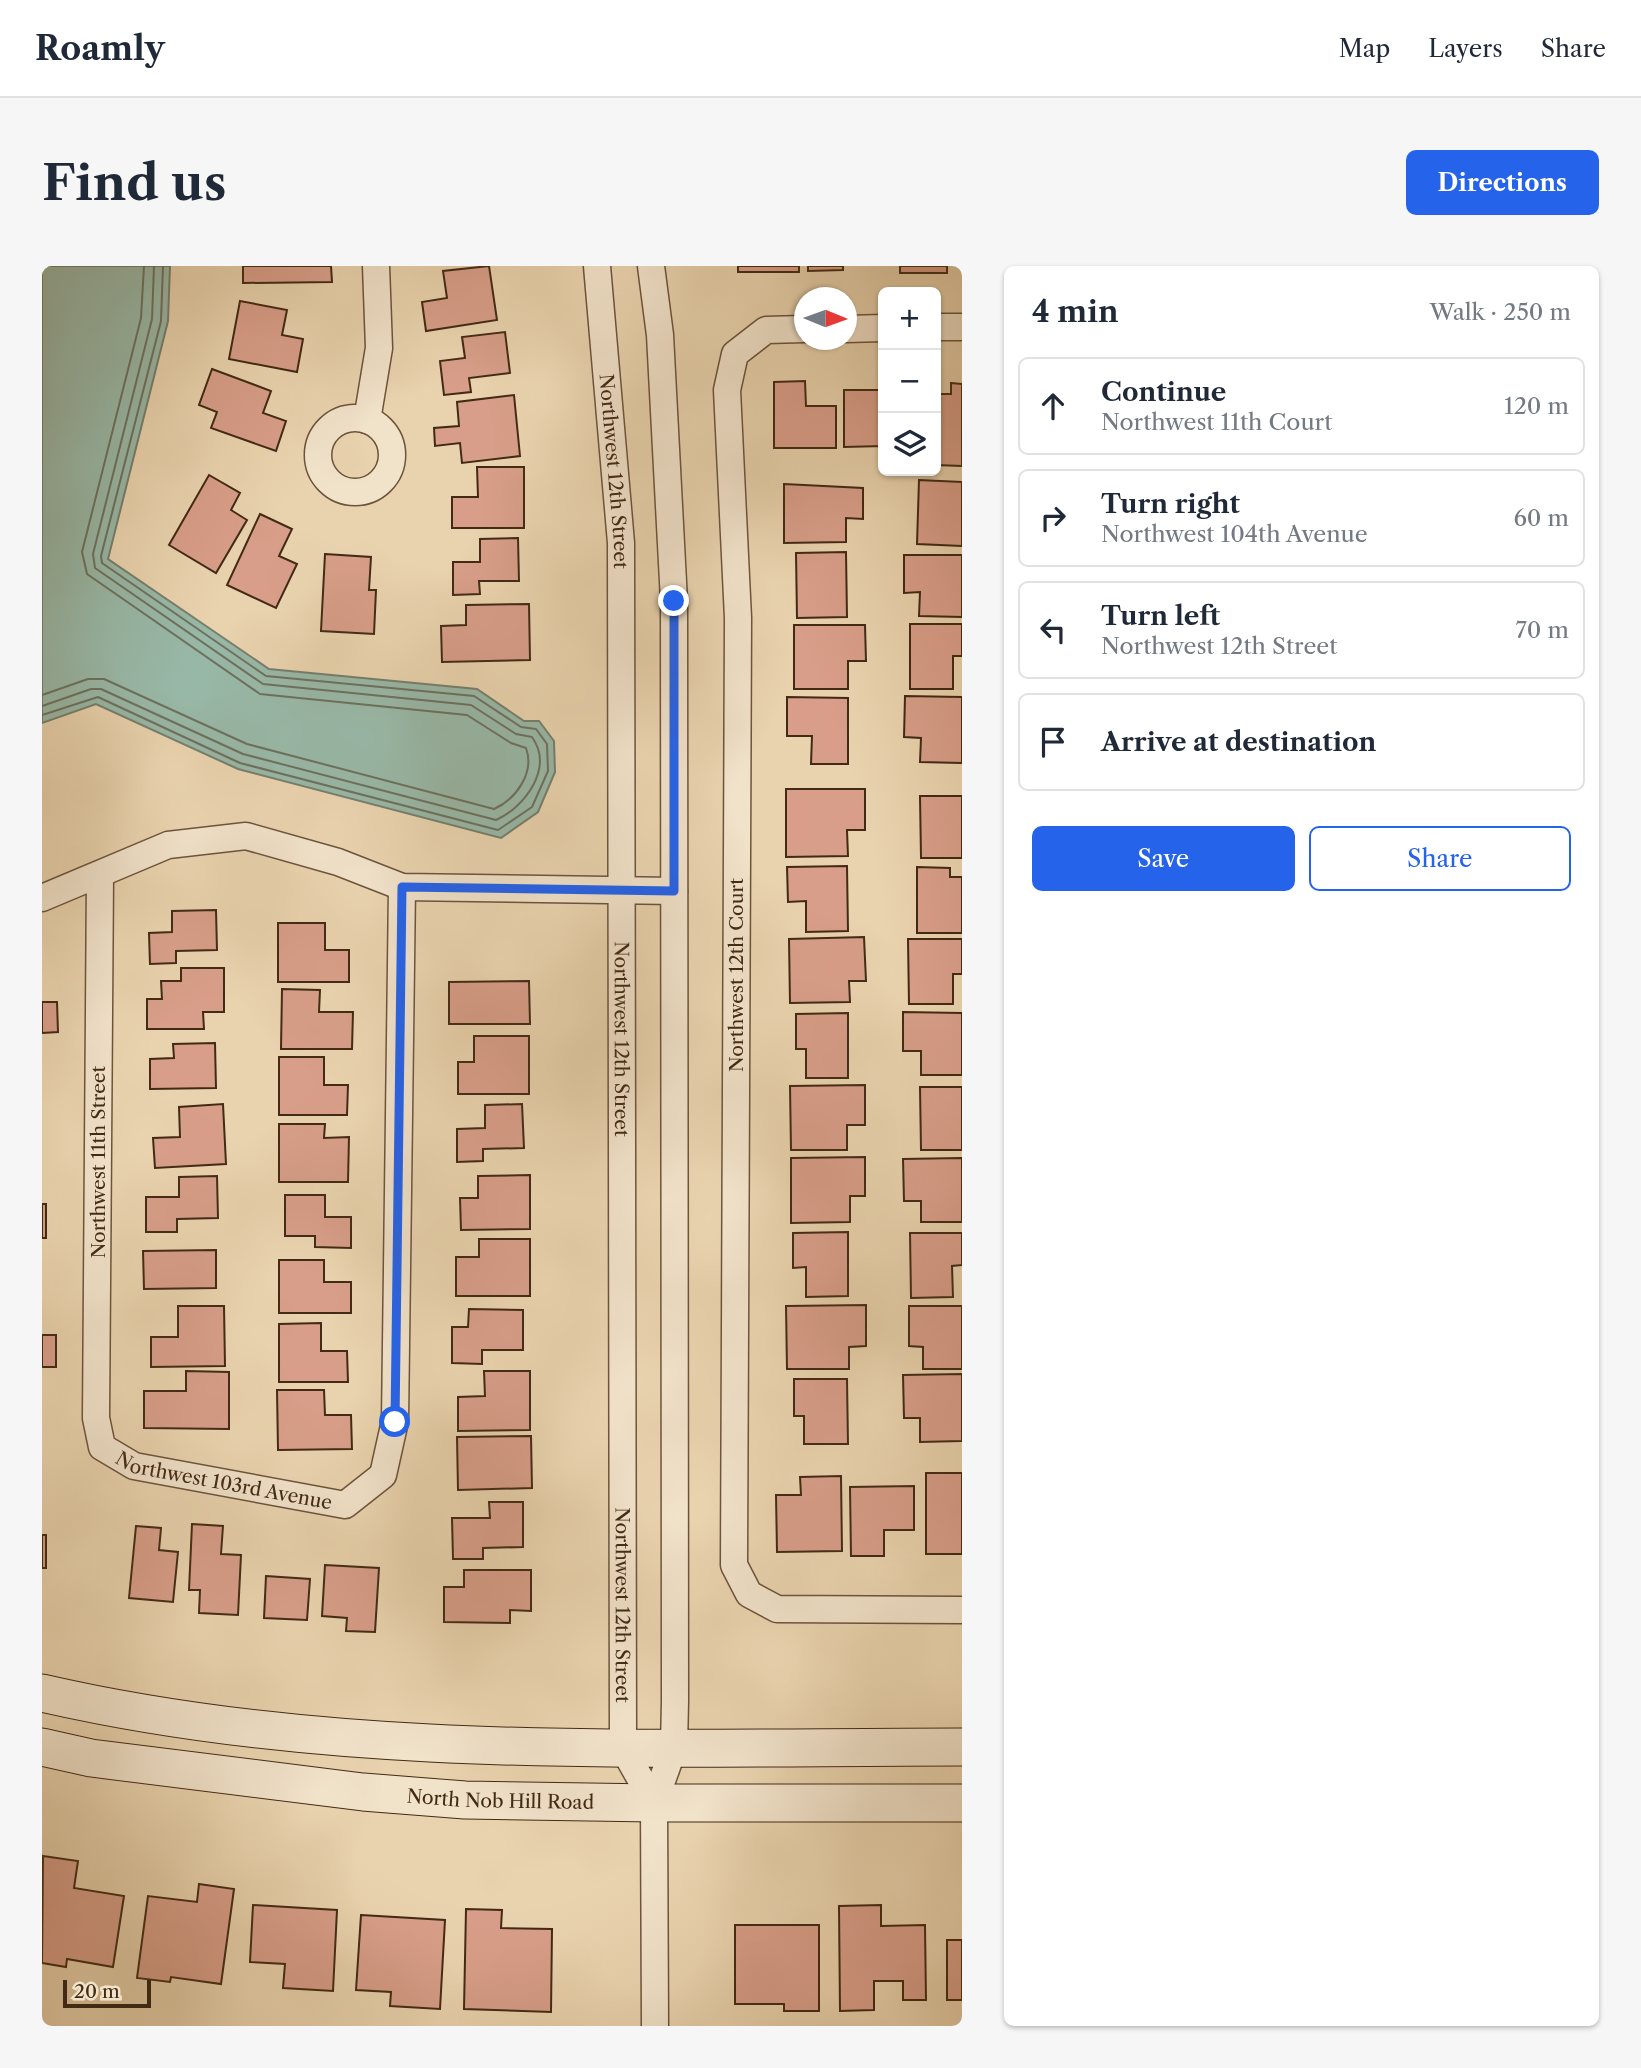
<!DOCTYPE html>
<html lang="en">
<head>
<meta charset="utf-8">
<style>
  :root { --surface:#fff; --page:#f6f6f7; --text:#1f2937; --muted:#747a83; --line:#e0e1e3; --accent:#2563eb }
  body { margin:0; font-family:"Libre Caslon Text",serif; background:var(--page); color:var(--text) }
  .controls { position:absolute; right:21px; top:21px; display:grid; overflow:hidden; border-radius:10px; box-shadow:0 2px 5px #0004 }
  .controls button { width:63px; height:63px; display:grid; place-items:center; padding:0; border:0; border-bottom:2px solid var(--line); background:var(--surface); color:var(--text); font:35px sans-serif }
  .compass { position:absolute; left:752px; top:21px; width:63px; height:63px; border-radius:50%; background:var(--surface); box-shadow:0 2px 5px #0004; rotate:91deg }
  .scale { position:absolute; left:21px; bottom:18px; width:88px; box-sizing:border-box; padding-left:7px; border:4px solid #422a15; border-top:0; font-size:19px; line-height:24px; white-space:nowrap; color:#422a15; -webkit-text-stroke:5px #f1e2ca; paint-order:stroke }
  .stop { position:absolute; width:21px; height:21px; margin:-16px; border:5px solid #2563eb; border-radius:50%; background:#fff }
  .stop.end { background:#2563eb; border-color:#fff; box-shadow:0 2px 7px #0008 }
  .list { margin:0; padding:0; list-style:none }
  h2 { display:flex; justify-content:space-between; align-items:center; height:91px; margin:0; padding:0 28px; font-size:30px }
  h2 small { font-size:23px; font-weight:400; color:var(--muted) }
  .list li { display:grid; grid-template-columns:46px 1fr auto; gap:21px; align-items:center; box-sizing:border-box; height:98px; margin:0 14px 14px; padding:0 14px; border:2px solid var(--line); border-radius:10px }
  .list b { display:block; font-size:26px; white-space:nowrap }
  .list p { margin:0; font-size:23px; white-space:nowrap; color:var(--muted) }
  .list em { font-size:23px; font-style:normal; color:var(--muted) }
  .actions { display:flex; gap:14px; padding:21px 28px }
  .actions a { flex:1; padding:16px 0; border:2px solid var(--accent); border-radius:10px; text-align:center; font-size:24px; color:var(--accent) }
  .actions .main { background:var(--accent); color:#fff }
  .icon { flex:none; width:38px; height:38px; fill:none; stroke:currentColor; stroke-width:2; stroke-linecap:round; stroke-linejoin:round }
  .map { position:relative; flex:none; width:920px; height:1760px; overflow:hidden; border-radius:10px }
  header { display:flex; align-items:center; gap:42px; box-sizing:border-box; height:98px; padding:0 35px; background:var(--surface); border-bottom:2px solid var(--line) }
  header strong { font-size:33px }
  nav { display:flex; gap:38px; margin-inline-start:auto; font-size:24px }
  .intro { display:flex; align-items:center; justify-content:space-between; box-sizing:border-box; height:168px; padding:0 42px }
  h1 { margin:0; font-size:49px }
  .button { padding:18px 32px; border-radius:10px; background:var(--accent); color:#fff; font-size:24px; font-weight:700 }
  main { display:flex; gap:42px; padding:0 42px }
  aside { flex:1; background:var(--surface); border-radius:10px; box-shadow:0 2px 5px #0004 }
  .map>svg:first-child { display:block }
  .water { fill:#98b8a7; stroke:#767f6d; stroke-width:2 }
  .lines { fill:none; stroke-linecap:round; stroke-linejoin:round }
  .shore { stroke:#6d715e; stroke-width:2 }
  .building { fill:#d89e89; stroke:#422a15; stroke-width:2 }
  .street-casing { stroke:#6c543b; stroke-width:29 }
  .secondary-casing { stroke:#422a15; stroke-width:39 }
  .street { stroke:#f1e2ca; stroke-width:26 }
  .secondary { stroke:#f1e2ca; stroke-width:37 }
  .route { stroke:#2563eb; stroke-width:9 }
  .labels { text-anchor:middle; stroke-width:5; stroke-linejoin:round; paint-order:stroke }
  .street-label { font-size:19px; fill:#422a15; stroke:#f1e2ca }
</style>
</head>
<body>
<header>
<strong>Roamly</strong>
<nav><a>Map</a><a>Layers</a><a>Share</a></nav>
</header>
<div class="intro"><h1>Find us</h1><a class="button">Directions</a></div>
<main>
<div class="map">
<svg width="920" height="1760" viewBox="0 0 920 1760">
  <rect width="100%" height="100%" fill="#e9d3ae"/>
  <filter id="stains"><feTurbulence type="fractalNoise" baseFrequency=".00286" numOctaves="4"/><feColorMatrix values="0 0 0 0 .2 0 0 0 0 .09 0 0 0 0 .02 0 0 0 .5 -.17"/></filter>
  <radialGradient id="worn" r=".72"><stop offset=".6" stop-color="#630" stop-opacity="0"/><stop offset="1" stop-color="#630" stop-opacity=".3"/></radialGradient>
  <!-- water -->
  <path class="water" d="M0 0H128L126 55 66 293 227 403 435 423 482 455H497L512 475 513 506 496 546 459 572 196 503 54 438 0 457Z"/>
  <g class="lines">
    <!-- shore -->
    <g class="shore">
      <path d="M0 429 46 413H62L205 478 452 543C474 533 493 507 484 482L469 477 425 449 218 428 45 308 40 286 99 52 102 0"/>
      <path d="M0 440 49 423H59L201 488 454 554C483 541 512 502 490 471L474 468 429 439 221 418 53 302 51 288 110 53 112 0"/>
      <path d="M0 449 56 431 198 497 456 564 490 541 506 505 505 478 494 463 479 461 432 430 224 410 60 297 59 290 119 55 121 0"/>
    </g>
  </g>
  <!-- building -->
  <g class="building">
    <path d="M201 0H289L290 16 201 17Z"/>
    <path d="M447 0 455 54 384 65 380 36 405 32 401 5Z"/>
    <rect x="696" y="0" width="61" height="6"/>
    <path d="M766 0H801V4L766 5Z"/>
    <rect x="858" y="0" width="47" height="7"/>
    <path d="M198 35 245 44 240 69 261 73 255 106 187 93Z"/>
    <path d="M463 66 468 107 427 112 429 126 402 129 398 95 423 92 420 71Z"/>
    <path d="M170 103 229 125 221 147 244 155 234 185 169 162 175 146 157 139Z"/>
    <path d="M763 115 764 140H794V182H732V116Z"/>
    <path d="M909 117 920 118V200L894 199V128H909Z"/>
    <path d="M802 124H838V138H841V180L802 181Z"/>
    <path d="M472 129 478 190 420 197 418 177 393 180 392 162 417 160 415 136Z"/>
    <path d="M435 201H482V262H410V231H436Z"/>
    <path d="M167 209 198 227 189 244 205 254 174 307 127 279Z"/>
    <path d="M877 214 920 216V280L875 278Z"/>
    <path d="M742 218 821 222V253L804 252V276L742 277Z"/>
    <path d="M218 248 250 263 237 290 255 298 234 342 185 319Z"/>
    <path d="M476 272 477 315H437L438 328 411 329V296H438V273Z"/>
    <path d="M804 286 805 351 755 352 754 287Z"/>
    <path d="M283 288 329 291 327 324H334L332 368 279 365Z"/>
    <path d="M862 289H920V351L877 350 878 326 862 327Z"/>
    <path d="M487 338 488 394 400 396 399 360 424 359V339Z"/>
    <path d="M868 358H920V390H911V423H868Z"/>
    <path d="M752 359H823L824 395H806V423H752Z"/>
    <path d="M863 430 920 431V497L878 496 879 472 862 471Z"/>
    <path d="M745 431 806 432V498H769L770 470H745Z"/>
    <path d="M744 523H823V564H805L806 590 744 591Z"/>
    <path d="M878 530H920V592H879Z"/>
    <path d="M805 600 806 665 764 666V635L746 636 745 601Z"/>
    <path d="M875 601 908 602V611H920V667H875Z"/>
    <path d="M174 644 175 684 134 685V697L108 698 107 667 130 666V645Z"/>
    <path d="M236 657H283V684H307V716H236Z"/>
    <path d="M822 671 824 715H807L808 736 748 737 747 673Z"/>
    <path d="M866 673H920V708H911V738H867Z"/>
    <path d="M139 702H182V746H161L162 763H105V733H120L119 715H139Z"/>
    <path d="M487 715 488 758H407V716Z"/>
    <path d="M240 723 278 724 277 746H311L310 783H239Z"/>
    <path d="M0 736H15L16 766 0 767Z"/>
    <path d="M861 746 920 747V809H879V785H861Z"/>
    <path d="M806 747V812H764V783H754V748Z"/>
    <path d="M432 770H487V828H416V796H432Z"/>
    <path d="M173 777 174 822 108 823V793L132 792 131 778Z"/>
    <path d="M237 791H282V819H306L305 849H237Z"/>
    <path d="M823 819V859H805V884H749L748 820Z"/>
    <path d="M878 821H920V884H879Z"/>
    <path d="M181 838 184 898 113 902 111 872 138 871 137 841Z"/>
    <path d="M480 838 482 882 441 883V895L415 896V863L443 862V839Z"/>
    <path d="M237 858H283L282 872 307 871 306 916H237Z"/>
    <path d="M823 891V930H808V956L749 957V892Z"/>
    <path d="M920 892V956H879V935H862L861 893Z"/>
    <path d="M488 909V963L419 964 418 932H436V910Z"/>
    <path d="M175 910 176 952 135 953V966H104V931H137V911Z"/>
    <path d="M243 929H283V951H309V982L273 981V970H243Z"/>
    <rect x="0" y="938" width="4" height="34"/>
    <path d="M806 966V1030L764 1031V1001L751 1002V967Z"/>
    <path d="M868 967H920V999L910 1000 911 1031 869 1032Z"/>
    <path d="M437 973H488V1030H414V991H437Z"/>
    <path d="M174 984V1022L102 1023 101 985Z"/>
    <path d="M237 994H282V1016H309V1047H237Z"/>
    <path d="M824 1039V1080L807 1081V1103H745L744 1040Z"/>
    <path d="M136 1040H182L183 1100 109 1101V1071H136Z"/>
    <path d="M867 1040H920V1103H881V1081L867 1080Z"/>
    <path d="M427 1043 481 1044V1084H440V1098L410 1097V1061H426Z"/>
    <path d="M279 1057V1085H305L306 1116H237V1058Z"/>
    <rect x="0" y="1069" width="14" height="32"/>
    <path d="M144 1105 187 1106V1163L102 1162V1125H144Z"/>
    <path d="M442 1105H488V1164L416 1165V1131L443 1130Z"/>
    <path d="M920 1108V1175L878 1176V1152H862L861 1109Z"/>
    <path d="M752 1113H805L806 1178H762V1150H752Z"/>
    <path d="M235 1124H282L283 1149H309L310 1183 236 1184Z"/>
    <path d="M489 1170 490 1222 416 1224 415 1171Z"/>
    <rect x="884" y="1207" width="36" height="81"/>
    <path d="M799 1210 800 1285 735 1286 734 1229H759L758 1211Z"/>
    <path d="M872 1220V1264H842V1290H809L808 1221Z"/>
    <path d="M447 1236H481V1281L441 1282V1293H411L410 1252H448Z"/>
    <path d="M150 1258 181 1260 179 1288 199 1289 196 1349 157 1347 158 1324H147Z"/>
    <path d="M94 1260 119 1262 117 1284 136 1286 131 1336 87 1332Z"/>
    <rect x="0" y="1269" width="4" height="33"/>
    <path d="M283 1299 337 1302 333 1366 304 1365 305 1352 280 1350Z"/>
    <path d="M422 1304H489V1345L468 1344V1357L402 1356V1321H422Z"/>
    <path d="M224 1310 268 1313 265 1354 222 1352Z"/>
    <path d="M1 1590 36 1595 32 1622 82 1630 71 1701 25 1693 24 1701 0 1697Z"/>
    <path d="M157 1618 192 1623 179 1718 129 1711 128 1716 95 1712 106 1630 155 1636Z"/>
    <path d="M211 1639 295 1644 291 1725 241 1722 243 1698 208 1696Z"/>
    <path d="M839 1639V1660L883 1659 884 1734H861V1715H832V1744L798 1745 797 1640Z"/>
    <path d="M424 1643 460 1644 459 1662 510 1663 509 1746 422 1743Z"/>
    <path d="M319 1649 403 1654 398 1743 348 1740 349 1726 314 1724Z"/>
    <path d="M693 1659H777V1745H742V1738H693Z"/>
    <rect x="905" y="1674" width="15" height="60"/>
  </g>
  <g class="lines">
    <defs>
      <g id="street">
        <path id="s1" d="M555 0 579 277 581 1482 612 1537"/>
        <path d="M609 0 618 69 632 335 633 1435 632 1481 612 1537 613 1760"/>
        <path d="M894 61H920"/>
        <path d="M762 63 724 64 693 88 685 124 696 352 692 1299 707 1328 735 1343 920 1344"/>
        <path d="M804 63 841 62"/>
        <circle cx="313" cy="189" r="37"/>
        <path d="M325 154 337 82 334 0"/>
        <path id="s2" d="M58 610 54 1152 60 1181 92 1200 303 1239 341 1209 353 1155 360 621"/>
        <path d="M0 632 126 579 204 570 296 596 360 621 632 625"/>
      </g>
      <g id="secondary">
        <path d="M0 1427C300 1496 614 1481 920 1481"/>
        <path id="s3" d="M0 1481 49 1492 321 1526 423 1534 612 1537H920"/>
      </g>
    </defs>
    <!-- street casing -->
    <use href="#street" class="street-casing"/>
    <!-- secondary casing -->
    <use href="#secondary" class="secondary-casing"/>
    <!-- street -->
    <use href="#street" class="street"/>
    <!-- secondary -->
    <use href="#secondary" class="secondary"/>
  </g>
  <g class="lines">
    <!-- route -->
    <path class="route" d="M353 1156 360 621 632 625V335"/>
  </g>
  <g class="labels">
    <!-- street labels -->
    <g class="street-label">
      <text dy="7" stroke="none"><textPath href="#s1" startOffset="206">Northwest 12th Street</textPath></text>
      <text transform="translate(694 709) rotate(-90)" y="7">Northwest 12th Court</text>
      <text dy="7" stroke="none"><textPath href="#s1" startOffset="774">Northwest 12th Street</textPath></text>
      <text transform="translate(56 896) rotate(-90)" y="7">Northwest 11th Street</text>
      <text dy="7" stroke="none"><textPath href="#s2" startOffset="700">Northwest 103rd Avenue</textPath></text>
      <text dy="7" stroke="none"><textPath href="#s1" startOffset="1340">Northwest 12th Street</textPath></text>
      <text dy="7" stroke="none"><textPath href="#s3" startOffset="462">North Nob Hill Road</textPath></text>
    </g>
  </g>
  <rect width="100%" height="100%" filter="url(#stains)"/>
  <rect width="100%" height="100%" fill="url(#worn)"/>
</svg>
<div class="controls">
<button>+</button>
<button>−</button>
<button><svg class="icon" aria-label="layers" viewBox="0 0 24 24"><path d="M12 4l9 5-9 5-9-5zM3 14l9 5 9-5"/></svg></button>
</div>
<svg class="compass" viewBox="-18 -18 36 36"><path d="M0-13l5 13h-10z" fill="#e53935"/><path d="M0 13l5-13h-10z" fill="#747a83"/></svg>
<div class="scale">20 m</div>
<div class="stop" style="left:353px;top:1156px"></div>
<div class="stop end" style="left:632px;top:335px"></div>
</div>
<aside>
<h2>4 min<small>Walk · 250 m</small></h2>
<ul class="list">
<li><svg class="icon" aria-label="ahead" viewBox="0 0 24 24"><path d="M12 20V5M6 11l6-6 6 6"/></svg><div><b>Continue</b><p>Northwest 11th Court</p></div><em>120 m</em></li>
<li><svg class="icon" aria-label="right" viewBox="0 0 24 24"><path d="M7 20v-9h11M14 6l5 5-5 5"/></svg><div><b>Turn right</b><p>Northwest 104th Avenue</p></div><em>60 m</em></li>
<li><svg class="icon" aria-label="left" viewBox="0 0 24 24"><path d="M17 20v-9H6M10 6l-5 5 5 5"/></svg><div><b>Turn left</b><p>Northwest 12th Street</p></div><em>70 m</em></li>
<li><svg class="icon" aria-label="arrive" viewBox="0 0 24 24"><path d="M6 21V4h12l-3 4 3 4H6"/></svg><div><b>Arrive at destination</b></div></li>
</ul>
<div class="actions"><a class="main">Save</a><a>Share</a></div>
</aside>
</main>
</body>
</html>
